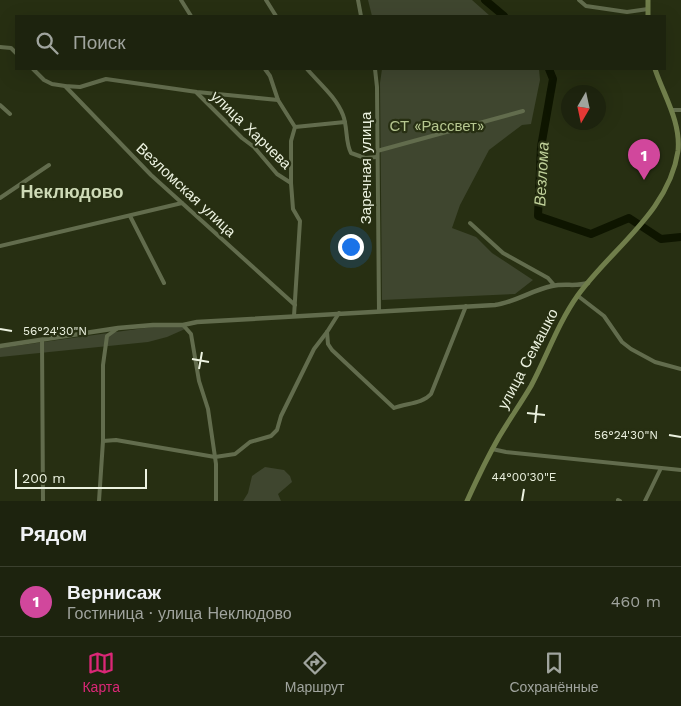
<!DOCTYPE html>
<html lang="ru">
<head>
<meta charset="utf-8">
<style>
  :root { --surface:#1d230e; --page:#252b17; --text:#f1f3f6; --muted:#a0a49e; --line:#3b402e; --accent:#db2777 }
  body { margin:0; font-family:"Work Sans",sans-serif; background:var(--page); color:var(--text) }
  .compass { position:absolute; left:561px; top:85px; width:45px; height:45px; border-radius:50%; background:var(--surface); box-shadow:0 5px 20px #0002; rotate:189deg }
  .scale { position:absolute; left:15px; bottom:12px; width:132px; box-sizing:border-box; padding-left:5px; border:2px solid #ecf2e0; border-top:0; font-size:14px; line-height:18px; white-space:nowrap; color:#ecf2e0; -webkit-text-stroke:4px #272f12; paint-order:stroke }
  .you { position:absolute; left:350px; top:246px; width:18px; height:18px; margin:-12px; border:4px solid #fff; border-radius:50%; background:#1a73e8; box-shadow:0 0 0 8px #1a73e833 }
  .badge { display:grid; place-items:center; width:32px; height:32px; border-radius:50%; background:var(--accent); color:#fff; font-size:16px; font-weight:700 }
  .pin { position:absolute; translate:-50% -41px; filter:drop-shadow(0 1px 2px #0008) }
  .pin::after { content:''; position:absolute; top:26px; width:18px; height:15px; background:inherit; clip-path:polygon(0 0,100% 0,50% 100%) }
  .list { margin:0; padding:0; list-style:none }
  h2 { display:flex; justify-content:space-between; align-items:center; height:65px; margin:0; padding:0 20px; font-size:21px }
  h2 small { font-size:16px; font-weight:400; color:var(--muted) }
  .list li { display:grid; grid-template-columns:32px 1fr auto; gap:15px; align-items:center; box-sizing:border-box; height:70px; padding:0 20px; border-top:1px solid var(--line) }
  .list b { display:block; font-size:19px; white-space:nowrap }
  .list p { margin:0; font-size:16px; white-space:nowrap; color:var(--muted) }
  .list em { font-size:16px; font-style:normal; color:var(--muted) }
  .icon { flex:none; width:28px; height:28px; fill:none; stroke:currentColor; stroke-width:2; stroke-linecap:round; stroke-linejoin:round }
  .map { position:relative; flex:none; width:681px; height:501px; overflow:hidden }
  .search { position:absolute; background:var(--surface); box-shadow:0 5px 20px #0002; left:15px; right:15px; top:15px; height:55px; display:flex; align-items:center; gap:12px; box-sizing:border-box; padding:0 18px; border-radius:0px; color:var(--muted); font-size:19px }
  .sheet { height:135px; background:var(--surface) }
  nav { display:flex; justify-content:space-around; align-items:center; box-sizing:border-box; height:70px; border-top:1px solid var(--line); background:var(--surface); font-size:14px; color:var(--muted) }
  nav a { display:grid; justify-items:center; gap:2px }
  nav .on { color:var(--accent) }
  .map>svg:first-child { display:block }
  .green { fill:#3f462f }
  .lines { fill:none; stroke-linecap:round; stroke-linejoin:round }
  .river { stroke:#0e1500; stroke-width:8 }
  .minor { stroke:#626c4d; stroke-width:4 }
  .tertiary { stroke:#626c4d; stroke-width:4.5 }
  .secondary { stroke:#707e4b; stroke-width:5 }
  .ticks { fill:none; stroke:#ecf2e0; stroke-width:2 }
  .labels { text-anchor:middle; stroke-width:4.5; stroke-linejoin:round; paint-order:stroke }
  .park-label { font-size:15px; fill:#b6c790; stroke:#272f12 }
  .street-label { font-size:15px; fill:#ecf2e0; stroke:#272f12 }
  .water-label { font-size:16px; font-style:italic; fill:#c0d19a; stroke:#272f12 }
  .quarter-label { font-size:18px; font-weight:bold; fill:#cedab7; stroke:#272f12 }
  .ticks-label { font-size:12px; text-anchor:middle; fill:#ecf2e0; stroke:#272f12; stroke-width:4.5; stroke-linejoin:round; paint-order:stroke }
</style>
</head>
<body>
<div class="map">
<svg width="681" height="501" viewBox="0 0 681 501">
  <rect width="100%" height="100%" fill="#272f12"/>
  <!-- green -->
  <g class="green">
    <path d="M368 0H472L490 16H372Z"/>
    <path d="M382 69H539L540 80 531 124 522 125 489 150 460 205 452 228 476 237 492 253 533 280 515 294 382 300 380 83Z"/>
    <path d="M183 325 185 329 167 337 148 342 0 357V348L159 326Z"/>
    <path d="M265 467 284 470 290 476 292 482 278 494 281 501H243L248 493 252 476Z"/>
  </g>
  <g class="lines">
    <!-- river -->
    <g class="river">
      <path d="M485 0 504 16"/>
      <path d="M549 69 553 79 541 147 538 216 591 234 629 218 661 239 681 237"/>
    </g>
    <!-- minor -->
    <g class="minor">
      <path d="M181 0 191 16"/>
      <path d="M266 0 276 16"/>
      <path d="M358 0 361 16"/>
      <path d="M579 0 586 6 627 12 648 9"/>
      <path d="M0 47 11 48 16 53"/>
      <path d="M33 69 44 80 52 84 65 86 80 87 106 79 197 92 278 100"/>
      <path d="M265 69 270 76 278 100 295 127"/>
      <path d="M307 69C320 84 336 97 343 115 348 128 345 142 351 153L365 158 377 157"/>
      <path d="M375 69 377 87 379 311"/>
      <path d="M65 86 151 175 295 305"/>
      <path d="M197 93 242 138 254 147 277 174 291 183"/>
      <path d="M0 105 10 114"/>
      <path d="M672 110H681"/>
      <path d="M377 151 523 111"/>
      <path d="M0 198 49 165"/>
      <path d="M130 216 164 283"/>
      <path d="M470 223 503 253 548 278 554 285"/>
      <path d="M0 246 182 203"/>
      <path d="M578 296 604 316 622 342 631 349 655 362 681 369"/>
      <path d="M294 316 300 221 293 209 291 183V141L295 127 345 122"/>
      <path d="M183 325 191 334 199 381 208 409 216 464V501"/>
      <path d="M327 332 328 344 332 350 394 408C406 403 422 404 431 394L466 306"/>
      <path d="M42 340 43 501"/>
      <path d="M103 441 116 440 215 457 235 454 250 442 271 436 277 430 281 416 314 349 327 332 339 313"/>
      <path d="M492 449 506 452 681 470"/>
      <path d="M618 500 620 501"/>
      <path d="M99 501 103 441V365L107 336 118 328"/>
      <path d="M645 501 661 468"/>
    </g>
    <!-- tertiary -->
    <path class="tertiary" d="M0 346 118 328 153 325H183L197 322 495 305C516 302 532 290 552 286 565 283 576 287 588 283"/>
    <!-- secondary -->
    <g class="secondary">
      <path d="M648 16V0"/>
      <path d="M467 501C477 479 487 458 499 437 509 420 521 403 531 386 547 356 558 323 578 295 611 249 669 212 678 151 681 122 664 96 655 69"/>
    </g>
  </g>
  <!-- ticks -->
  <path class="ticks" d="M0 329 12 331M192 359 209 362M199 369 202 352M527 413 545 415M535 423 537 405M669 435 681 437M522 501 524 489"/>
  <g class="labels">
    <!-- park labels -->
    <g class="park-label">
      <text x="437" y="131">СТ «Рассвет»</text>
    </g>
    <!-- street labels -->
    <g class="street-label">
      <text transform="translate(251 130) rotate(44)" y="5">улица Харчева</text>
      <text transform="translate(366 168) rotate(-90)" y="5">Заречная улица</text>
      <text transform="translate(186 190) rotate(43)" y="5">Везломская улица</text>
      <text transform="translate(528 359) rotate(-62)" y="5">улица Семашко</text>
    </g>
    <!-- water labels -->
    <g class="water-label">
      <text transform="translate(541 174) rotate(-87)" y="6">Везлома</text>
    </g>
    <!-- quarter labels -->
    <g class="quarter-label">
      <text x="72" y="198">Неклюдово</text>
    </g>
  </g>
  <g class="ticks-label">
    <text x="55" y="335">56°24'30"N</text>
    <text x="626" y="439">56°24'30"N</text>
    <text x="524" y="481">44°00'30"E</text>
  </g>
</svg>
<svg class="compass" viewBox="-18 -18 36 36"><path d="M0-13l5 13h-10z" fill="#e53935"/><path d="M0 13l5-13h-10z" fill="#a0a49e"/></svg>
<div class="scale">200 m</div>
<div class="you"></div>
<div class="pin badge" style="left:644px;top:180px;background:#d1479c">1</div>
<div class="search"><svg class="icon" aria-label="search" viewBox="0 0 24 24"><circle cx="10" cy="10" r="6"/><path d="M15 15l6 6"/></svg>Поиск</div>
</div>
<section class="sheet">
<h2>Рядом<small></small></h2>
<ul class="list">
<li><span class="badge" style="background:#d1479c">1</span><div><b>Вернисаж</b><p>Гостиница · улица Неклюдово</p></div><em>460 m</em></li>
</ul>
</section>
<nav>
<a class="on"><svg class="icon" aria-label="map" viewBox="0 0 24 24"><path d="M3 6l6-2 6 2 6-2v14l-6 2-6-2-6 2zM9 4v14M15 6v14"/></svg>Карта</a>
<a><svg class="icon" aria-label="directions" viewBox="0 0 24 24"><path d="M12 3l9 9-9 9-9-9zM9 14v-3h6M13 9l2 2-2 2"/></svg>Маршрут</a>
<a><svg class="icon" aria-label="saved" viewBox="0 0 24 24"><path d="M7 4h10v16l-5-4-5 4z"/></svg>Сохранённые</a>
</nav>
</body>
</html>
